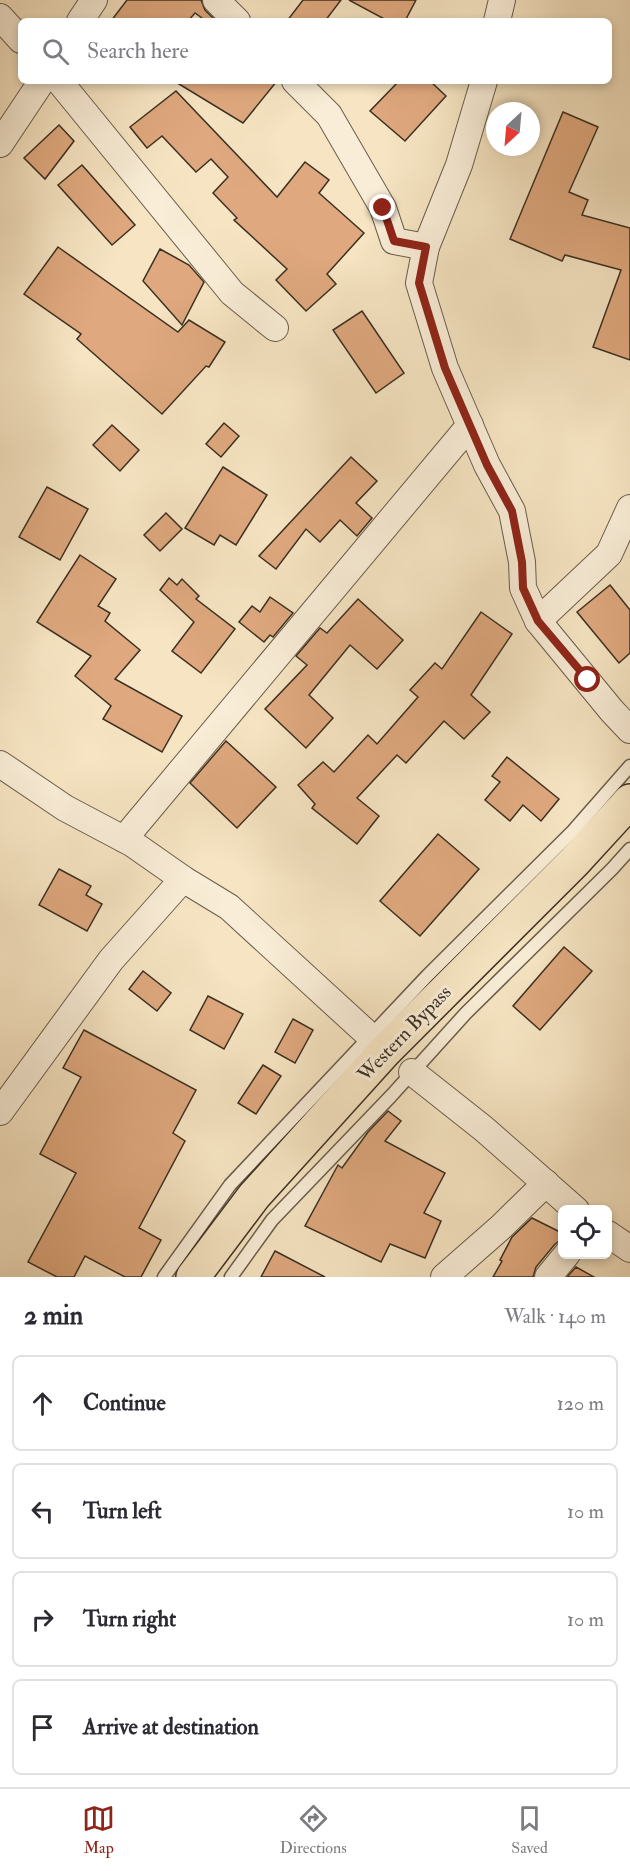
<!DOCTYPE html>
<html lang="en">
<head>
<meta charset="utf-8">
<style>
  :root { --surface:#fff; --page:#f2f2f3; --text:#2b2b33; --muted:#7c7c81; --line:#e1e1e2; --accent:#8f2418 }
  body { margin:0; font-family:"IM FELL Double Pica",serif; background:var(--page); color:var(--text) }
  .controls { position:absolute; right:18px; bottom:18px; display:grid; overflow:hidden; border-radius:9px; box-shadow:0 3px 9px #0003 }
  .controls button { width:54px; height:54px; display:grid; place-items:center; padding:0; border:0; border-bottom:2px solid var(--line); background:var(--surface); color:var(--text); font:30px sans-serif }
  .compass { position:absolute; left:486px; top:102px; width:54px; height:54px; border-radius:50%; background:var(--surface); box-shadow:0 3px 9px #0003; rotate:206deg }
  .stop { position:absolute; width:18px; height:18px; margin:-14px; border:4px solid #8f2418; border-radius:50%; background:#fff }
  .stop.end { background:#8f2418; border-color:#fff; box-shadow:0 2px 6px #0008 }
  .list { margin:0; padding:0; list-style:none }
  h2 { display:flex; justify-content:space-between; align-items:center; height:78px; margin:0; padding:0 24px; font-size:26px }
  h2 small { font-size:20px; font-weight:400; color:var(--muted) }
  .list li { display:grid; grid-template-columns:39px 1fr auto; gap:18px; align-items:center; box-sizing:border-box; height:96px; margin:0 12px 12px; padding:0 12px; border:2px solid var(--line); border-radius:9px }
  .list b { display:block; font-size:22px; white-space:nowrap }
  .list em { font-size:20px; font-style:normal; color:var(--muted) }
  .icon { flex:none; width:33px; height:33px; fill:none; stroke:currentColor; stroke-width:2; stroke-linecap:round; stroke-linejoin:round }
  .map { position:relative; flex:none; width:630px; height:1277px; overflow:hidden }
  .search { position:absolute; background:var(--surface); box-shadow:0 3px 9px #0003; left:18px; right:18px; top:18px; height:66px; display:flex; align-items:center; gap:15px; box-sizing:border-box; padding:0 21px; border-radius:9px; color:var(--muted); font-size:22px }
  .sheet { height:510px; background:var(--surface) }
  nav { display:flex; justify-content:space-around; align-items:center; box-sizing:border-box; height:84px; border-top:2px solid var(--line); background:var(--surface); font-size:16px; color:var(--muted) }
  nav a { display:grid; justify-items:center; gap:3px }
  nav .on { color:var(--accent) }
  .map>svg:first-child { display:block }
  .building { fill:#dfa87e; stroke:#3b3023; stroke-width:1.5 }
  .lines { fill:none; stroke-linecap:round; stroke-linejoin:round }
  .lane-casing { stroke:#6a5d4b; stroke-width:15 }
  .street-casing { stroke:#6a5d4b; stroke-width:28 }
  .primary-casing { stroke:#3b3023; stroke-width:36 }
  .lane { stroke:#f9edd7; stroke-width:12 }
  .street { stroke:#f9edd7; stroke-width:26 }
  .primary { stroke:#f6e4c2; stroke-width:33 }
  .route { stroke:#8f2418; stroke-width:8 }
  .labels { text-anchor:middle; stroke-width:6; stroke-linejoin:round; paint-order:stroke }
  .street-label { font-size:20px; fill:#3b3023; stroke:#f9edd7 }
</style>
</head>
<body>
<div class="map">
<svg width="630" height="1277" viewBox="0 0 630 1277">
  <rect width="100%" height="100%" fill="#f6e4c2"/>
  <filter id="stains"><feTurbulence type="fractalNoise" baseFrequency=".00333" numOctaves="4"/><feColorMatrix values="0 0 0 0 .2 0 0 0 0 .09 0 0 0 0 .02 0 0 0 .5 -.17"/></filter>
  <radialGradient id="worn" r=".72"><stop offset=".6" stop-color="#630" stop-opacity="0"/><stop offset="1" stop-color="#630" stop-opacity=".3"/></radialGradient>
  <!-- building -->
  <g class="building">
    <path d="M127 0H201L205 10 216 21H206L195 13 188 21H111Z"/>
    <path d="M303 0H341L325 21H287Z"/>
    <path d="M349 0H416L405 21H388Z"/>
    <path d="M174 81H277L243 123Z"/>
    <path d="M399 81H430L446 96 405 141 370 111Z"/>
    <path d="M176 91 277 197 305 162 329 180 319 193 364 233 327 274 336 284 306 311 276 280 287 269 234 220 237 218 213 193 228 177 211 159 196 172 162 136 147 148 130 127Z"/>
    <path d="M563 112 598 127 569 192 588 200 582 215 630 228V360L593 347 621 270 565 255 562 261 510 239Z"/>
    <path d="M59 125 74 141 45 179 24 158Z"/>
    <path d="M82 165 135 225 112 245 58 185Z"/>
    <path d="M58 247 178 332 189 320 225 342 209 367 206 366 162 414 77 339 81 334 24 294Z"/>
    <path d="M160 249 189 265 204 282 182 325 143 281Z"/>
    <path d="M362 311 404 373 376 393 333 330Z"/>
    <path d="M224 423 239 436 221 457 206 444Z"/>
    <path d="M112 425 139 450 120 471 93 445Z"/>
    <path d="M351 457 377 481 356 503 372 518 357 536 340 520 320 542 306 529 276 569 259 556Z"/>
    <path d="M223 467 267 495 236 545 220 535 214 545 185 528Z"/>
    <path d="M47 487 88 509 60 560 19 537Z"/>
    <path d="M166 513 182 529 160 551 144 535Z"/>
    <path d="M80 555 116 579 98 606 110 613 105 621 140 650 115 679 182 716 162 752 103 719 111 706 75 676 91 656 37 622Z"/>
    <path d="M169 578 177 585 182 579 199 596 196 599 235 629 201 673 172 651 194 622 160 590Z"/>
    <path d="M610 585 630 610V653L619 663 577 612Z"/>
    <path d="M270 597 293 613 273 637 270 635 264 642 239 622 252 606 260 612Z"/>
    <path d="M358 599 403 640 377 669 350 645 309 695 333 718 306 748 265 709 307 665 296 656 320 628 327 633Z"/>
    <path d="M481 612 512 634 471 695 490 712 464 739 444 721 406 763 397 755 357 798 379 816 357 844 312 808 315 804 298 785 323 762 334 772 368 735 377 744 418 697 410 690 435 663 442 669Z"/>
    <path d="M226 741 276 787 237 828 190 783Z"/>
    <path d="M507 757 559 799 541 821 523 805 510 821 485 800 500 782 492 776Z"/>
    <path d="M438 834 479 869 420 936 380 901Z"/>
    <path d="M59 869 91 886 86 895 102 904 87 931 39 905Z"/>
    <path d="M564 947 592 971 540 1030 513 1006Z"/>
    <path d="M143 971 171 993 157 1011 129 989Z"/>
    <path d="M208 996 243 1014 224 1049 190 1030Z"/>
    <path d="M293 1019 313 1030 295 1063 275 1052Z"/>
    <path d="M84 1030 196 1090 173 1133 185 1141 139 1228 161 1240 141 1277H125L85 1256 74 1277H57L28 1262 76 1173 40 1154 81 1077 63 1068Z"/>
    <path d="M263 1065 281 1076 256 1114 238 1103Z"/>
    <path d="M388 1111 401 1121 385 1141 445 1173 424 1213 441 1221 425 1258 390 1244 381 1262 305 1226 338 1165 342 1168 368 1132Z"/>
    <path d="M532 1218 562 1233 561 1240 555 1244 536 1267 533 1277H493L502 1261 500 1260 512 1237Z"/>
    <path d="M275 1251 325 1277H261Z"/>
    <path d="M576 1267 594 1277H567Z"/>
  </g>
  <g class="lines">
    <defs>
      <g id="lane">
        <path d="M164 1277 230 1185 428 975 573 831 630 766"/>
        <path d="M231 1277 272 1220 391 1096 466 1013 612 869 630 849"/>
      </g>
      <g id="street">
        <path d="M216 0 237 21"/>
        <path d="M0 17 21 40"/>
        <path d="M80 21 94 0"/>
        <path d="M497 21 502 0"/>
        <path d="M59 81 232 293 275 328"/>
        <path d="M295 81 329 115 383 208 394 241 426 247"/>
        <path d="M484 81 459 165 426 247 419 283 445 368 487 465 512 511 522 562 523 588 538 621 612 711 630 730"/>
        <path d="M0 144 42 81"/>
        <path d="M538 621 609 554 630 508"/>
        <path d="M0 764 65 808 133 844 183 879 229 907 371 1037"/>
        <path d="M124 839 470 425"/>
        <path d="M412 1072 484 1129 576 1210"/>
        <path d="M0 1112 111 960 183 879"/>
        <path d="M608 1234 630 1249"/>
        <path d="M444 1277 501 1227 546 1183"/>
        <path d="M548 1277 567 1254"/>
      </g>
      <path id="primary" d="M193 1277 254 1196 386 1050 574 862 630 801"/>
    </defs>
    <!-- lane casing -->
    <use href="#lane" class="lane-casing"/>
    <!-- street casing -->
    <use href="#street" class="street-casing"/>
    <!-- primary casing -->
    <use href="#primary" class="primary-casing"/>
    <!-- lane -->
    <use href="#lane" class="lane"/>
    <!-- street -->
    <use href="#street" class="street"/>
    <!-- primary -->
    <use href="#primary" class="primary"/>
  </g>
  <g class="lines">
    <!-- route -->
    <path class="route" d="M383 208 394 241 426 247 419 283 445 368 487 465 512 511 522 562 523 588 538 621 588 680"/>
  </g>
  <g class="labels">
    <!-- street labels -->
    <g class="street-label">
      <text transform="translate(404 1033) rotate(-46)" y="7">Western Bypass</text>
    </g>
  </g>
  <rect width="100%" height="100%" filter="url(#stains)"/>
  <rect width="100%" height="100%" fill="url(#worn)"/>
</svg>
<div class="controls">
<button><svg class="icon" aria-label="locate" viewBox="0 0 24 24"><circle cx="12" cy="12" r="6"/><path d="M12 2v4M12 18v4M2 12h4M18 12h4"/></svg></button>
</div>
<svg class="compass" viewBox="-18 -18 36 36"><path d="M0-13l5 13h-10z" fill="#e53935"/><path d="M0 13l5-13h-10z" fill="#7c7c81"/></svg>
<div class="stop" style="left:588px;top:680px"></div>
<div class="stop end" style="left:383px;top:208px"></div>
<div class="search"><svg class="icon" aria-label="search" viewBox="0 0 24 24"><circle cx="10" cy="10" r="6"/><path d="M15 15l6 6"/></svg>Search here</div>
</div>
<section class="sheet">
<h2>2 min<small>Walk · 140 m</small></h2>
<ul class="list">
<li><svg class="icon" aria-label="ahead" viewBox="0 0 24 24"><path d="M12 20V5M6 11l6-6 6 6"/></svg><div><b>Continue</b></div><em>120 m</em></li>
<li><svg class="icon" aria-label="left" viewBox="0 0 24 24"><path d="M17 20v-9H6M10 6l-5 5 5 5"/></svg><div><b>Turn left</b></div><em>10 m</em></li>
<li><svg class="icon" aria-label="right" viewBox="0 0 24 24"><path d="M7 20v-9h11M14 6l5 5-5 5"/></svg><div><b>Turn right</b></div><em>10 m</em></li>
<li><svg class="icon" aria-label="arrive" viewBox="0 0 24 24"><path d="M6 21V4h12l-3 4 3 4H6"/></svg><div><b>Arrive at destination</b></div></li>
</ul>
</section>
<nav>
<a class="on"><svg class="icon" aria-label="map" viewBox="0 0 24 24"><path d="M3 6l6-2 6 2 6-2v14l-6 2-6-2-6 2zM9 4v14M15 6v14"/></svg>Map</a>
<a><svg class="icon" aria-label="directions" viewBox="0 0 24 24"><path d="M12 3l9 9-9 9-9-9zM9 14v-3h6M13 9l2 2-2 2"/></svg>Directions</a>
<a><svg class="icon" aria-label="saved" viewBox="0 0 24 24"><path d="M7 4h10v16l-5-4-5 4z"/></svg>Saved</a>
</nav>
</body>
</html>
